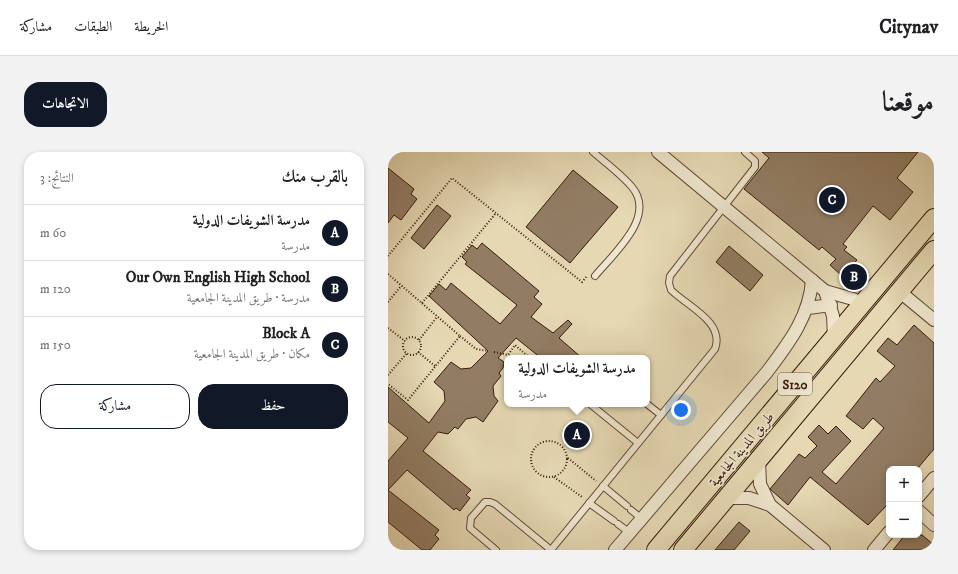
<!DOCTYPE html>
<html lang="ar">
<head>
<meta charset="utf-8">
<style>
  :root { --surface:#fff; --page:#f2f2f2; --text:#202124; --muted:#757577; --line:#e0e0e0; --accent:#111827 }
  body { margin:0; font-family:"IM FELL DW Pica",Amiri,serif; background:var(--page); color:var(--text); direction:rtl }
  .controls { position:absolute; right:12px; bottom:12px; display:grid; overflow:hidden; border-radius:8px; box-shadow:0 2px 6px #0003 }
  .controls button { width:36px; height:36px; display:grid; place-items:center; padding:0; border:0; border-bottom:1px solid var(--line); background:var(--surface); color:var(--text); font:20px sans-serif }
  .you { position:absolute; left:293px; top:258px; width:14px; height:14px; margin:-10px; border:3px solid #fff; border-radius:50%; background:#1a73e8; box-shadow:0 0 0 6px #1a73e833 }
  .badge { display:grid; place-items:center; width:26px; height:26px; border-radius:50%; background:var(--accent); color:#fff; font-size:13px; font-weight:700 }
  .pin { position:absolute; translate:-50% -50%; border:2px solid #fff; box-shadow:0 1px 4px #0006 }
  .popup { position:absolute; left:116px; top:203px; width:146px; height:52px; box-sizing:border-box; display:grid; place-content:center; border-radius:8px; background:var(--surface); filter:drop-shadow(0 1px 3px #0005); font-size:13px; white-space:nowrap; color:var(--muted) }
  .popup b { font-size:15px; color:var(--text) }
  .popup::after { content:''; position:absolute; left:50%; top:100%; margin-left:-8px; border:8px solid transparent; border-top-color:var(--surface) }
  .list { margin:0; padding:0; list-style:none }
  h2 { display:flex; justify-content:space-between; align-items:center; height:52px; margin:0; padding:0 16px; font-size:17px }
  h2 small { font-size:13px; font-weight:400; color:var(--muted) }
  .list li { display:grid; grid-template-columns:26px 1fr auto; gap:12px; align-items:center; box-sizing:border-box; height:56px; padding:0 16px; border-top:1px solid var(--line) }
  .list b { display:block; font-size:15px; white-space:nowrap }
  .list p { margin:0; font-size:13px; white-space:nowrap; color:var(--muted) }
  .list em { font-size:13px; font-style:normal; color:var(--muted) }
  .actions { display:flex; gap:8px; padding:12px 16px }
  .actions a { flex:1; padding:9px 0; border:1px solid var(--accent); border-radius:16px; text-align:center; font-size:14px; color:var(--accent) }
  .actions .main { background:var(--accent); color:#fff }
  .map { position:relative; flex:none; width:546px; height:398px; overflow:hidden; direction:ltr; border-radius:16px }
  header { display:flex; align-items:center; gap:24px; box-sizing:border-box; height:56px; padding:0 20px; background:var(--surface); border-bottom:1px solid var(--line) }
  header strong { font-size:19px }
  nav { display:flex; gap:22px; margin-inline-start:auto; font-size:14px }
  .intro { display:flex; align-items:center; justify-content:space-between; box-sizing:border-box; height:96px; padding:0 24px }
  h1 { margin:0; font-size:28px }
  .button { padding:10px 18px; border-radius:16px; background:var(--accent); color:#fff; font-size:14px; font-weight:700 }
  main { display:flex; gap:24px; padding:0 24px }
  aside { flex:1; background:var(--surface); border-radius:16px; box-shadow:0 2px 6px #0003 }
  .map>svg:first-child { display:block }
  .building { fill:#927d64; stroke:#391a0e }
  .lines { fill:none; stroke-linecap:round; stroke-linejoin:round }
  .lane-casing { stroke:#644a37; stroke-width:8 }
  .street-casing { stroke:#644a37; stroke-width:14 }
  .primary-casing { stroke:#391a0e; stroke-width:20 }
  .path { stroke:#391a0e; stroke-width:2; stroke-dasharray:1 2; stroke-linecap:butt }
  .lane { stroke:#eee6ce; stroke-width:6 }
  .street { stroke:#eee6ce; stroke-width:12 }
  .primary { stroke:#e5d8b3; stroke-width:18 }
  .labels { text-anchor:middle; stroke-width:3.5; stroke-linejoin:round; paint-order:stroke }
  .shield { fill:#eee6ce; stroke:#6f5748; stroke-width:1 }
  .shield-label { font-size:13px; font-weight:bold; fill:#391a0e }
  .street-label { font-size:14px; fill:#391a0e; stroke:#eee6ce }
</style>
</head>
<body>
<header>
<strong>Citynav</strong>
<nav><a>الخريطة</a><a>الطبقات</a><a>مشاركة</a></nav>
</header>
<div class="intro"><h1>موقعنا</h1><a class="button">الاتجاهات</a></div>
<main>
<div class="map">
<svg width="546" height="398" viewBox="0 0 546 398">
  <rect width="100%" height="100%" fill="#e5d8b3"/>
  <filter id="stains"><feTurbulence type="fractalNoise" baseFrequency=".005" numOctaves="4"/><feColorMatrix values="0 0 0 0 .2 0 0 0 0 .09 0 0 0 0 .02 0 0 0 .5 -.17"/></filter>
  <radialGradient id="worn" r=".72"><stop offset=".6" stop-color="#630" stop-opacity="0"/><stop offset="1" stop-color="#630" stop-opacity=".3"/></radialGradient>
  <!-- building -->
  <g class="building">
    <path d="M374 0H530L509 26 525 40 502 68 485 54 455 92 459 95 456 98 469 108 455 125 442 113 448 107 434 95 431 98 356 37 381 6Z"/>
    <path d="M0 16 26 37 23 42 29 47 13 68 6 63 0 71Z"/>
    <path d="M185 18 230 55 182 111 138 75Z"/>
    <path d="M49 53 63 64 36 97 23 86Z"/>
    <path d="M94 91 151 139 146 145 154 152 143 165 165 181 180 168 184 172 171 186 194 206H153L128 186 110 206 116 210 115 216 111 221 113 224 105 234 106 244 110 249 95 270 88 265 78 267 70 277 67 275 60 282 50 280 35 299 83 338 78 343 82 346 72 359 68 356 66 358 19 318 0 338 51 378 47 383 51 387 42 398H34L0 370V309L20 286 0 270V235L41 271 57 249 56 239 46 230 63 210 73 217 83 216 100 199 41 144 51 132 58 138 63 131 112 172 129 153 77 112 79 110 74 105 84 93 89 97Z"/>
    <path d="M341 94 375 123 362 139 328 110Z"/>
    <path d="M526 173 546 191V297L529 317H501V351L480 373 422 325 400 353 382 337 411 302 417 306 429 294 420 285 431 273 440 282 448 274 463 289 434 320 448 332 496 276 485 266 475 277 458 264 488 226 492 230 507 214 489 199 500 186 509 193Z"/>
    <path d="M351 370 362 379 346 398H327Z"/>
    <path d="M517 383H534L546 393V398H505Z"/>
  </g>
  <g class="lines">
    <defs>
      <g id="lane">
        <path d="M205 0C218 11 233 22 244 35 269 65 225 102 207 124"/>
        <path d="M202 252 250 291"/>
        <path d="M259 252 273 263"/>
        <path d="M215 334 239 354"/>
        <path d="M201 351 226 369"/>
        <path d="M243 358 254 367"/>
        <path d="M230 372 242 381"/>
        <path d="M108 398 82 376 83 366 97 350H102L107 352 163 398"/>
        <path d="M163 398 327 197C337 170 299 154 283 138L281 131 282 124 367 15V9L357 0"/>
      </g>
      <g id="street">
        <path d="M270 0 437 139 445 164 446 186"/>
        <path d="M437 139 465 147 474 152"/>
        <path d="M511 139 546 168"/>
        <path d="M420 156 443 153"/>
        <path d="M371 308 372 332 382 353"/>
        <path d="M531 344 546 326"/>
        <path d="M339 346H361L382 353 436 398"/>
        <path d="M531 359 546 373"/>
        <path d="M227 398 379 220C400 192 422 164 424 128"/>
        <path d="M486 398 501 380"/>
      </g>
      <g id="primary">
        <path d="M268 398 546 66"/>
        <path d="M295 398 546 98"/>
      </g>
    </defs>
    <!-- lane casing -->
    <use href="#lane" class="lane-casing"/>
    <!-- street casing -->
    <use href="#street" class="street-casing"/>
    <!-- primary casing -->
    <use href="#primary" class="primary-casing"/>
    <!-- path -->
    <g class="path">
      <path d="M0 104 64 26 194 130 199 124"/>
      <path d="M0 122 72 184 20 248 0 232"/>
      <path d="M0 150 13 134"/>
      <path d="M34 151 108 61"/>
      <path d="M0 176 17 189"/>
      <path d="M72 184 88 197 100 199"/>
      <circle cx="24" cy="194" r="9"/>
      <path d="M31 188 49 165"/>
      <path d="M30 200 47 214"/>
      <path d="M106 200 120 203 127 193 142 206"/>
      <path d="M0 223 19 201"/>
      <circle cx="161" cy="307" r="18"/>
      <path d="M180 306 208 329"/>
      <path d="M166 325 194 345"/>
    </g>
    <!-- lane -->
    <use href="#lane" class="lane"/>
    <!-- street -->
    <use href="#street" class="street"/>
    <!-- primary -->
    <use href="#primary" class="primary"/>
  </g>
  <g class="labels">
    <!-- shield labels -->
    <rect class="shield" x="390" y="221" width="34" height="22" rx="3"/>
    <g class="shield-label">
      <text x="407" y="237">S120</text>
    </g>
    <!-- street labels -->
    <g class="street-label">
      <text transform="translate(353 297) rotate(-50)" y="5">طريق المدينة الجامعية</text>
    </g>
  </g>
  <rect width="100%" height="100%" filter="url(#stains)"/>
  <rect width="100%" height="100%" fill="url(#worn)"/>
</svg>
<div class="controls">
<button>+</button>
<button>−</button>
</div>
<div class="you"></div>
<div class="pin badge" style="left:189px;top:283px">A</div>
<div class="popup"><b>مدرسة الشويفات الدولية</b>مدرسة</div>
<div class="pin badge" style="left:466px;top:125px">B</div>
<div class="pin badge" style="left:444px;top:48px">C</div>
</div>
<aside>
<h2>بالقرب منك<small>النتائج: 3</small></h2>
<ul class="list">
<li><span class="badge">A</span><div><b>مدرسة الشويفات الدولية</b><p>مدرسة</p></div><em>60 m</em></li>
<li><span class="badge">B</span><div><b>Our Own English High School</b><p>مدرسة · طريق المدينة الجامعية</p></div><em>120 m</em></li>
<li><span class="badge">C</span><div><b>Block A</b><p>مكان · طريق المدينة الجامعية</p></div><em>150 m</em></li>
</ul>
<div class="actions"><a class="main">حفظ</a><a>مشاركة</a></div>
</aside>
</main>
</body>
</html>
